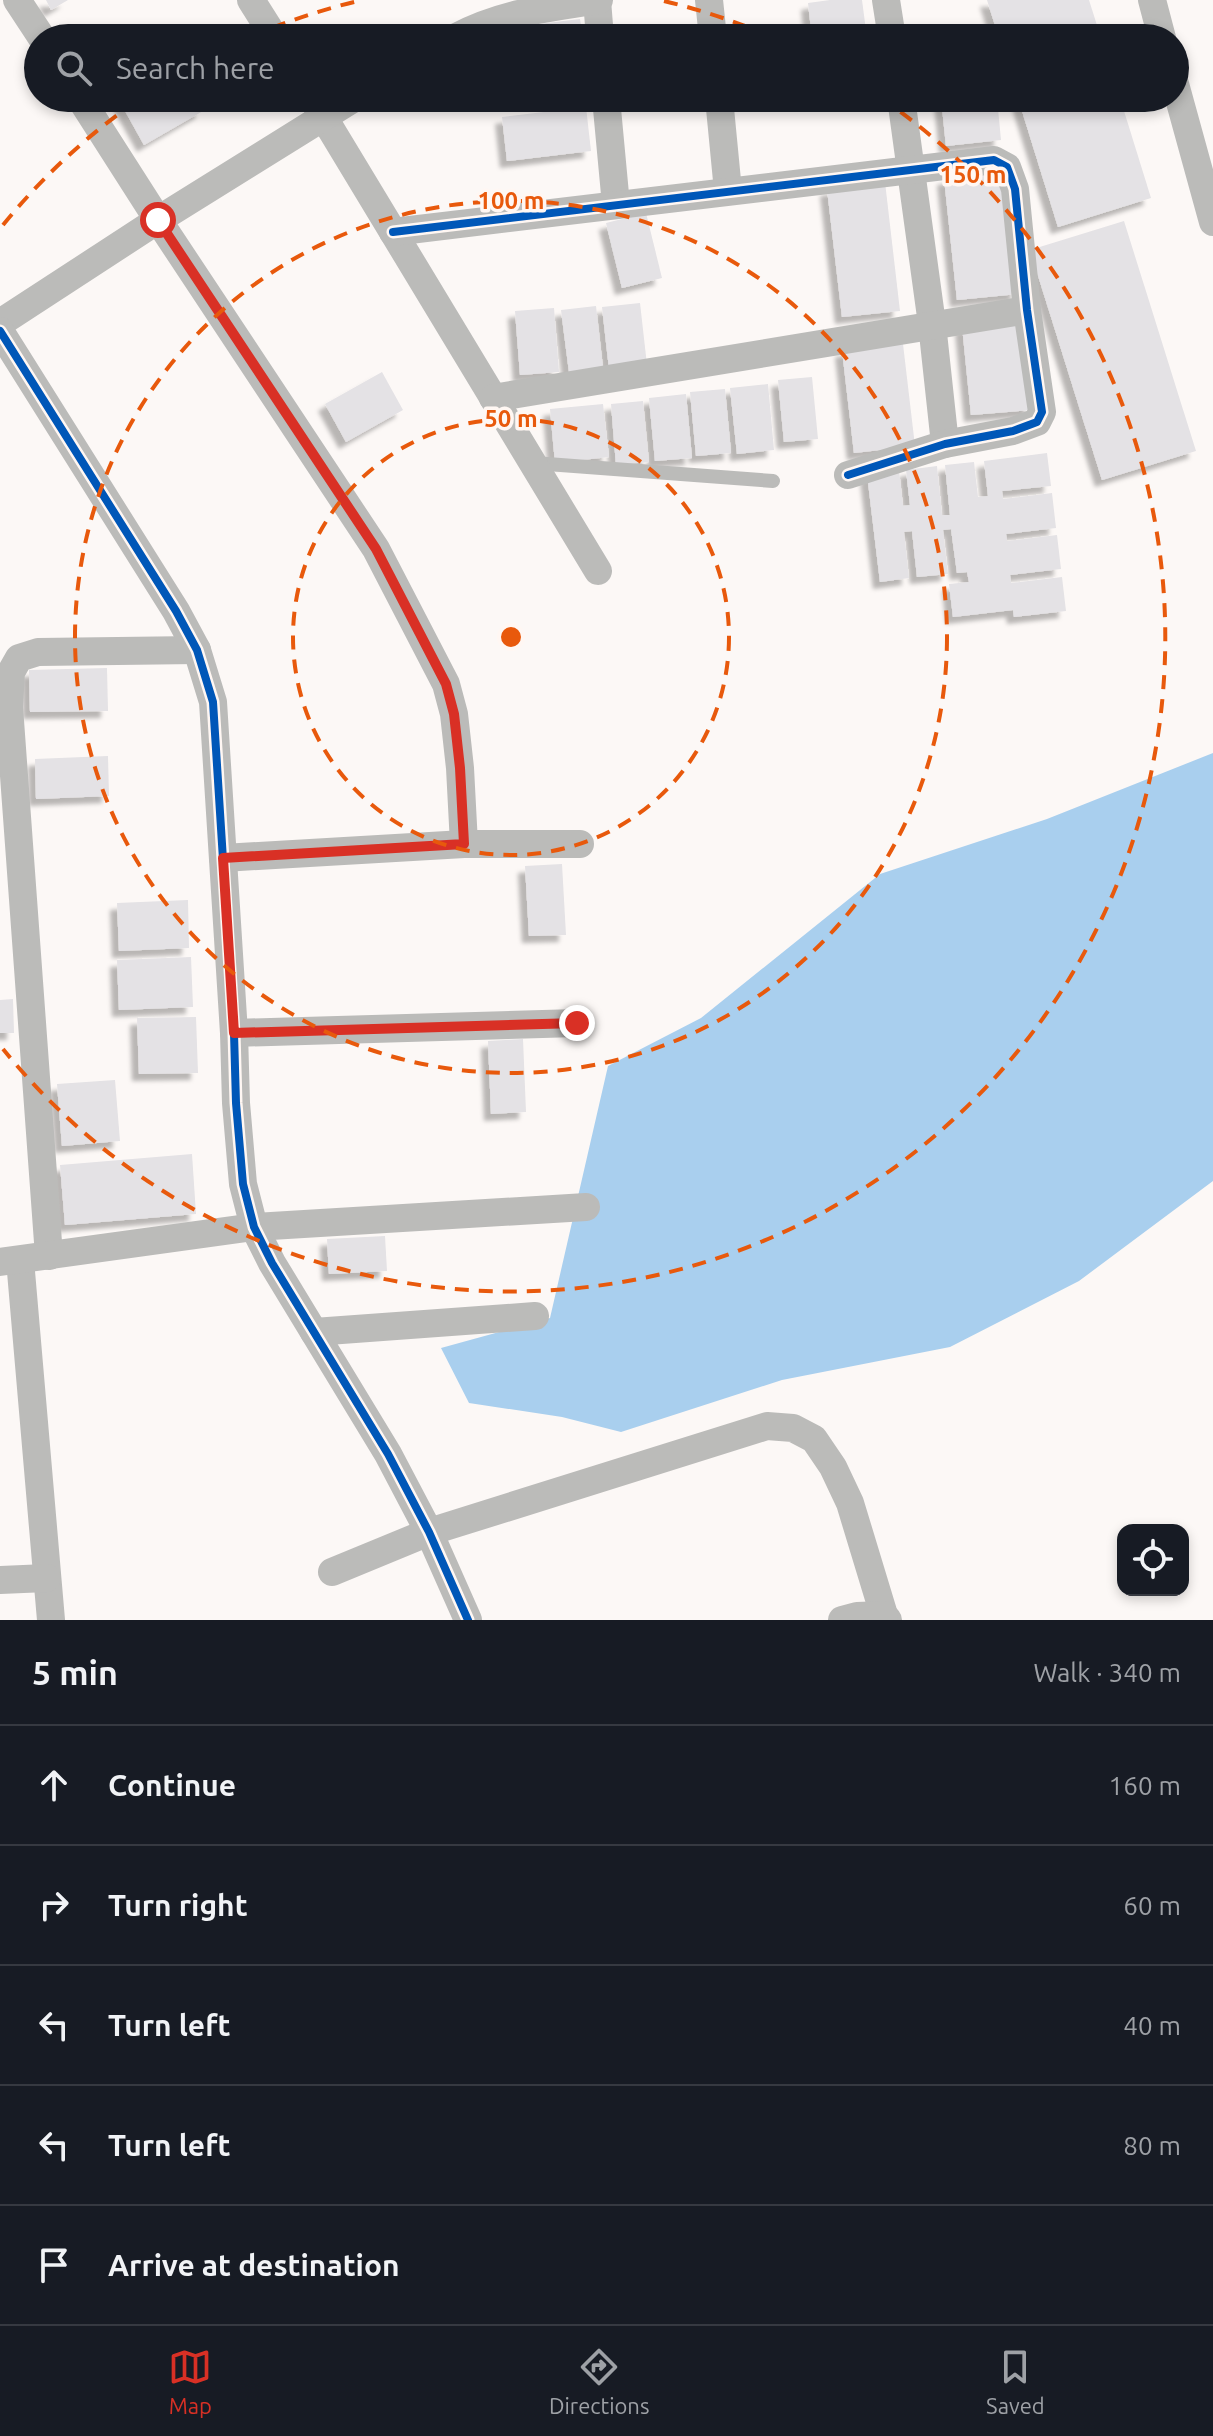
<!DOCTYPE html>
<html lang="en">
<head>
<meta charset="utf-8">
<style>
  :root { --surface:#171b24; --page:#20242c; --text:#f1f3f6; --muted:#9ea1a6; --line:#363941; --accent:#d93025 }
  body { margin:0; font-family:Ubuntu,sans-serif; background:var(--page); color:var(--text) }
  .controls { position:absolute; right:24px; bottom:24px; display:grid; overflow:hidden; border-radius:16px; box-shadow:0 4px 12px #0003 }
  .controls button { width:72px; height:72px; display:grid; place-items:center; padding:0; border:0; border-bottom:2px solid var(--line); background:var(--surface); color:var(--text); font:40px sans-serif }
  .stop { position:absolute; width:24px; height:24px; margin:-18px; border:6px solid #d93025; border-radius:50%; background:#fff }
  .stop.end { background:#d93025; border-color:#fff; box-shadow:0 2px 8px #0008 }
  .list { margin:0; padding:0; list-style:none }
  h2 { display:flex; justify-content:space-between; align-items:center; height:104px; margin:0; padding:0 32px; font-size:34px }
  h2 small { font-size:26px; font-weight:400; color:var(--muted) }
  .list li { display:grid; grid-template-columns:52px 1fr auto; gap:24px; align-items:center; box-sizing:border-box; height:120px; padding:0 32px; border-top:2px solid var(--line) }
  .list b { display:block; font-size:30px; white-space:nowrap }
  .list em { font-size:26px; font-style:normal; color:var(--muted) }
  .icon { flex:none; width:44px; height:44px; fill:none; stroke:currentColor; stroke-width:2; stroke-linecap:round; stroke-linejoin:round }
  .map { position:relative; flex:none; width:1213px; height:1620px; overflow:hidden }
  .search { position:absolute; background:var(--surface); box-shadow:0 4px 12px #0003; left:24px; right:24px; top:24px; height:88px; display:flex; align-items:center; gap:20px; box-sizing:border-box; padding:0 28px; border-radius:44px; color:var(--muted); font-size:30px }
  .sheet { height:704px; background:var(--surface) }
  nav { display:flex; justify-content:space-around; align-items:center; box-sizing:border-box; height:112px; border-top:2px solid var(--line); background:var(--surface); font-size:22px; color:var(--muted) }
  nav a { display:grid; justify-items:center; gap:4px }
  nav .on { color:var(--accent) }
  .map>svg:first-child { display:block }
  .water { fill:#a9cfee }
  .building { fill:#e4e2e5; filter:url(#shadow) }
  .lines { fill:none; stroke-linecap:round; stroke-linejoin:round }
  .lane { stroke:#bbbbb9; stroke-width:14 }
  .street { stroke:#bbbbb9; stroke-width:28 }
  .cycleway-casing { stroke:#fff7f3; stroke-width:13 }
  .cycleway { stroke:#0057b8; stroke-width:8 }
  .route { stroke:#d93025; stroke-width:10 }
  .ring { fill:none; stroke:#e8590c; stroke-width:4; stroke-dasharray:14 10 }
  .centre { fill:#e8590c; stroke:#fff7f3; stroke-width:4 }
  .ring-label { font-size:24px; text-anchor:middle; font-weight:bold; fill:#e8590c; stroke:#fff7f3; stroke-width:7; stroke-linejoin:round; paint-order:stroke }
</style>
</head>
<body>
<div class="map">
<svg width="1213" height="1620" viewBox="0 0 1213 1620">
  <defs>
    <filter id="shadow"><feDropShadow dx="-7" dy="7" stdDeviation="2" flood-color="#0004"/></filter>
  </defs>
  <rect width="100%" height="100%" fill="#fcf8f6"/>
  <!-- water -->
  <path class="water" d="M1213 753V1181L1079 1281 950 1347 782 1380 621 1432 562 1417 469 1403 441 1348 550 1318 608 1066 701 1018 880 874 1047 819Z"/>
  <!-- building -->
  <g class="building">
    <path d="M46 0H68L51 10Z"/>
    <path d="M830 0H862L867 38H812L808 3Z"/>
    <path d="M987 0H1089L1101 38H999Z"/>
    <path d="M580 19 583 38H506L505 28Z"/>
    <path d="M152 27 158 38H132Z"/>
    <path d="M990 29V38H935L934 35Z"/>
    <path d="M123 98H196L203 111 144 145 119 100Z"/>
    <path d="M941 98H997L1001 140 946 146Z"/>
    <path d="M1018 98H1120L1151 198 1058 227Z"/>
    <path d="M586 107 591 151 507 161 502 117Z"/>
    <path d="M1005 171 1018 294 957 300 944 178Z"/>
    <path d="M885 182 900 311 842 317 827 189Z"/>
    <path d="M646 213 662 278 622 288 606 223Z"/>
    <path d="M1124 221 1196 451 1102 480 1030 250Z"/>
    <path d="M640 303 647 365 609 369 602 307Z"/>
    <path d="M596 306 603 368 569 372 561 310Z"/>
    <path d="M554 308 559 372 520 375 515 311Z"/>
    <path d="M1022 319 1032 410 971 415 962 326Z"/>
    <path d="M903 344 915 446 854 453 842 350Z"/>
    <path d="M382 372 403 410 346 442 325 404Z"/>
    <path d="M812 377 818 439 784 442 778 380Z"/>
    <path d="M768 384 774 450 737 454 730 388Z"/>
    <path d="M725 389 731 453 696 456 690 392Z"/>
    <path d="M686 394 692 458 655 461 649 398Z"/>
    <path d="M643 401 649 462 616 465 611 404Z"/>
    <path d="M603 404 609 457 555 463 550 409Z"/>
    <path d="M1047 453 1051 486 1002 491 1003 499 1052 493 1056 528 1006 534 1007 541 1057 535 1061 569 1010 575 1011 583 1062 577 1066 611 1014 617 1013 610 953 617 949 584 969 582 967 572 957 573 951 529 943 530 948 574 917 577 912 531 904 532 909 578 880 582 867 474 899 470 903 506 910 505 906 470 937 466 942 515H950L945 465 974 462 978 497 988 496 984 461Z"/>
    <path d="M107 668 108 711 30 712 29 670Z"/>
    <path d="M108 756 109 796 36 799 35 759Z"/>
    <path d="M562 864 566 935 529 936 525 866Z"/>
    <path d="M188 900 189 948 119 951 117 903Z"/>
    <path d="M191 957 193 1007 119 1010 117 960Z"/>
    <path d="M13 999 14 1033H0V1000Z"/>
    <path d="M196 1017 198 1073 139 1074 137 1018Z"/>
    <path d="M523 1039 526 1112 491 1114 488 1041Z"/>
    <path d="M115 1080 120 1141 62 1146 57 1084Z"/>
    <path d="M192 1154 196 1214 65 1225 60 1165Z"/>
    <path d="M385 1236 387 1271 329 1274 327 1239Z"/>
  </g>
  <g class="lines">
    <!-- lane -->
    <path class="lane" d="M534 463 773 481"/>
    <!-- street -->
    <g class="street">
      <path d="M17 0 42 38"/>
      <path d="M251 0 275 38"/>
      <path d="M597 0 600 38"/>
      <path d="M709 0 713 38"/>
      <path d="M886 0 892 38"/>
      <path d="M1152 0 1162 38"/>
      <path d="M454 38C503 12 545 9 599 0"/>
      <path d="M1175 84 1213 222"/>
      <path d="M80 98 158 220 376 549 446 684 454 714 460 768 464 844"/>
      <path d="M312 98 598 571"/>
      <path d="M606 98 616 205"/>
      <path d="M719 98 728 191"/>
      <path d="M901 98 932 324 945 444"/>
      <path d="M393 232 994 160 1007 167 1015 189 1027 310 1042 412 1037 422 1013 431 945 444 848 475"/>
      <path d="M0 323 158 220 354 98"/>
      <path d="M0 331 176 611 197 650 213 702 234 1033 236 1103 243 1184 254 1227 272 1263 388 1454 429 1532 468 1620"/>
      <path d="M493 398 1027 310"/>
      <path d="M223 858 464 844H580"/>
      <path d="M234 1033 577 1023"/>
      <path d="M49 1256 9 707 11 672 19 658 38 652 197 650"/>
      <path d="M20 1260 51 1620"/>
      <path d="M0 1262 254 1227 586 1207"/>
      <path d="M314 1332 535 1316"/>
      <path d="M332 1572 429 1532 767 1426 793 1428 814 1439 833 1467 850 1503 884 1615 888 1620"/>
      <path d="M0 1580 47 1578"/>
      <path d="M842 1620 857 1616 884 1615"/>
    </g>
    <defs>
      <g id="cycleway">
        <path d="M393 232 994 160 1007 167 1015 189 1027 310 1042 412 1037 422 1013 431 945 444 848 475"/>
        <path d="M0 331 176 611 197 650 213 702 234 1033 236 1103 243 1184 254 1227 272 1263 388 1454 429 1532 468 1620"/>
      </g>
    </defs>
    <!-- cycleway casing -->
    <use href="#cycleway" class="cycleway-casing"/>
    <!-- cycleway -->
    <use href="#cycleway" class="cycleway"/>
  </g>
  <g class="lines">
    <!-- route -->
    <path class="route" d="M158 220 376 549 446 684 454 714 460 768 464 844 223 858 234 1033 577 1023"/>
  </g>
  <!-- distance rings -->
  <g class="ring">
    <circle cx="511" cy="637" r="218"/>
    <circle cx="511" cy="637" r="436"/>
    <path d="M3 225A654 654 0 0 1 141 98M250 37A654 654 0 0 1 358 1M664 1A654 654 0 0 1 772 37M881 98A654 654 0 1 1 3 1049"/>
  </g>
  <circle cx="511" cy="637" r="12" class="centre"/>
  <g class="ring-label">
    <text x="973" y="183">150 m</text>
    <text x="511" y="209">100 m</text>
    <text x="511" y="427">50 m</text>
  </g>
</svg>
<div class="controls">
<button><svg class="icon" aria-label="locate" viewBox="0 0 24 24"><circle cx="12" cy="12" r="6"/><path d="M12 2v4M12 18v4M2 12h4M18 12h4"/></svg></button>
</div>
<div class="stop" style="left:158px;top:220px"></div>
<div class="stop end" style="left:577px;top:1023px"></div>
<div class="search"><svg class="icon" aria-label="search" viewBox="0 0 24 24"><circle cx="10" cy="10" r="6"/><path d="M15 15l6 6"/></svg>Search here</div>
</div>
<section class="sheet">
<h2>5 min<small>Walk · 340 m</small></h2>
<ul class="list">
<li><svg class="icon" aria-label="ahead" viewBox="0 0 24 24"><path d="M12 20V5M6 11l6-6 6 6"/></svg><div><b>Continue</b></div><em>160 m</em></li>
<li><svg class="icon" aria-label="right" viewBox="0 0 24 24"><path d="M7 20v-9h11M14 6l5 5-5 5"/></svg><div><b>Turn right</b></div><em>60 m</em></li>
<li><svg class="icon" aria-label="left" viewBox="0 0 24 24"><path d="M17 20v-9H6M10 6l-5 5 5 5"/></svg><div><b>Turn left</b></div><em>40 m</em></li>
<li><svg class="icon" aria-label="left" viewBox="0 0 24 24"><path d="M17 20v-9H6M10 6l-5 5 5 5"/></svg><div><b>Turn left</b></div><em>80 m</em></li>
<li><svg class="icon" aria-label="arrive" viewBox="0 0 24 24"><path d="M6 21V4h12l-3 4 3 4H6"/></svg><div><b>Arrive at destination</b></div></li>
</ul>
</section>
<nav>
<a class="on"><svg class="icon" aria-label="map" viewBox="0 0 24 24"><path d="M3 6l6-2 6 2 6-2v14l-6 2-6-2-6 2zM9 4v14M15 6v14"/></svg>Map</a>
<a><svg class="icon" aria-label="directions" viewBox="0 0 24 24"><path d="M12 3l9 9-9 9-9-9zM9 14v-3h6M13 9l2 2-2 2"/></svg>Directions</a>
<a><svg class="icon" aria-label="saved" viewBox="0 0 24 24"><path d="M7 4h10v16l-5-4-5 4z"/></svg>Saved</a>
</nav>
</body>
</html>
